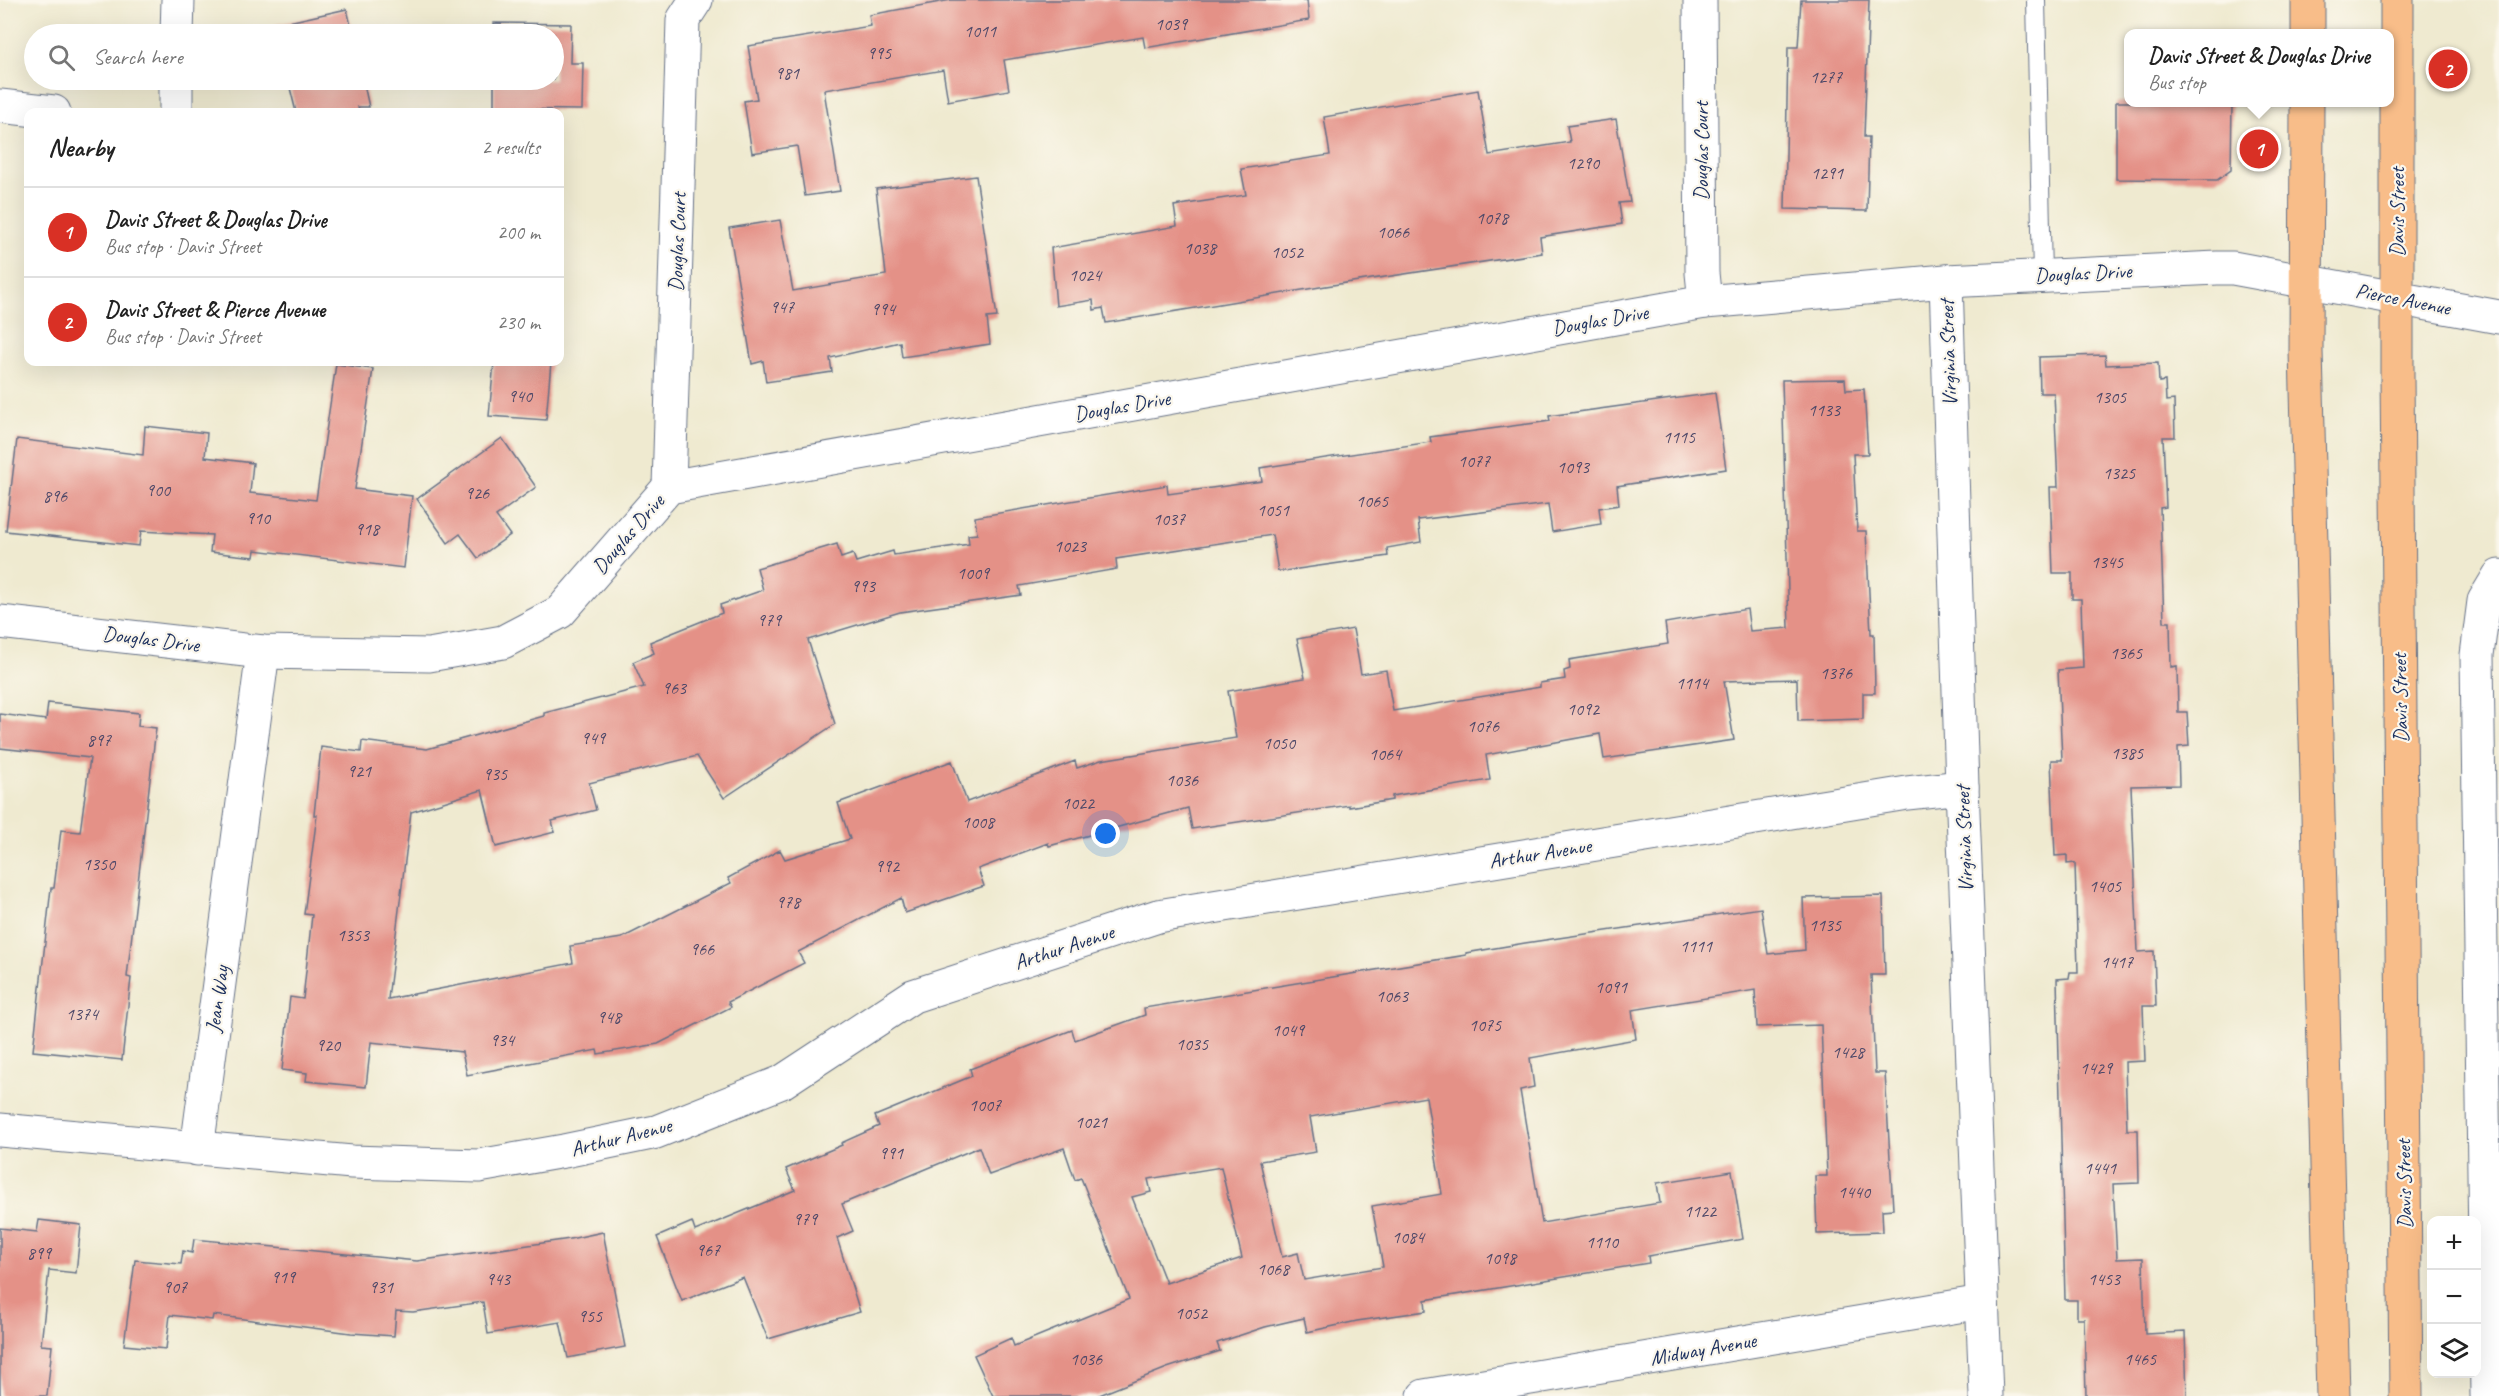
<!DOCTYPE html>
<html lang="en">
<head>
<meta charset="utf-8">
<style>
  :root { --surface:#fff; --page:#f2f2f2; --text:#222; --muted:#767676; --line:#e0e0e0; --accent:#d93025 }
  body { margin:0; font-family:Caveat,sans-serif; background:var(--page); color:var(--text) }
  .controls { position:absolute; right:18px; bottom:18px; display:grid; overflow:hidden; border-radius:12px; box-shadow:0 6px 24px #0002 }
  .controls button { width:54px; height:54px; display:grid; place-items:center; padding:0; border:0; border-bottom:2px solid var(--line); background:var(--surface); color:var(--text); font:30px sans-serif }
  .you { position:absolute; left:1106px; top:834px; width:21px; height:21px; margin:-15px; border:4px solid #fff; border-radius:50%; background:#1a73e8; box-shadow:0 0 0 9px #1a73e833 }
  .badge { display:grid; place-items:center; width:39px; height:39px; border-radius:50%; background:var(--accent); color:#fff; font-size:20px; font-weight:700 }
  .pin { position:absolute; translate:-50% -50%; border:3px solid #fff; box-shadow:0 2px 6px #0006 }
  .popup { position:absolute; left:2124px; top:29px; width:270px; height:78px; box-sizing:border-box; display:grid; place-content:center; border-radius:12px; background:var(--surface); filter:drop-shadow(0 2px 4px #0005); font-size:20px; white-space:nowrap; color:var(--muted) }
  .popup b { font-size:22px; color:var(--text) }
  .popup::after { content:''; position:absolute; left:50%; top:100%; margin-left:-12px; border:12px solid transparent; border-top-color:var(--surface) }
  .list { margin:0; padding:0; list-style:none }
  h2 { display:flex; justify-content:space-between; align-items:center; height:78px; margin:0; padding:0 24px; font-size:26px }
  h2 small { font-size:20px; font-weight:400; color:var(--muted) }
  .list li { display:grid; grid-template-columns:39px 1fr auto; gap:18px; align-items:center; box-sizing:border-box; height:90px; padding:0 24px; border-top:2px solid var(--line) }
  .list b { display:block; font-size:22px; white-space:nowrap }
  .list p { margin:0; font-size:20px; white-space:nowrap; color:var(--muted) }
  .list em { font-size:20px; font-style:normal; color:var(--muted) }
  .icon { flex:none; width:33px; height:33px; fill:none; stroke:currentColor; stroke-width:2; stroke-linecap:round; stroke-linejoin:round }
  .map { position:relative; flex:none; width:2499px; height:1396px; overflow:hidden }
  .search { position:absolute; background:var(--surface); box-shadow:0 6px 24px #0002; left:24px; top:24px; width:540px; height:66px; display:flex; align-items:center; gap:15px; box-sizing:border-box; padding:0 21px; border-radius:33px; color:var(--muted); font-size:22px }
  .panel { position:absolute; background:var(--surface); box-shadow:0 6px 24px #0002; left:24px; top:108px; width:540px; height:258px; border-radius:12px }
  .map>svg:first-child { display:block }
  .building { fill:#e49187; fill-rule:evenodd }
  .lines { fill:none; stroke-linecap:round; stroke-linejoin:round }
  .service-casing { stroke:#657086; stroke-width:20 }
  .minor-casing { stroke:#657086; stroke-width:35 }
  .primary-casing { stroke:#657086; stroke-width:35 }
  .service { stroke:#fff; stroke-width:18 }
  .minor { stroke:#fff; stroke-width:33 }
  .primary { stroke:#f8bd89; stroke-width:33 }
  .labels { text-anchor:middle; stroke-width:4.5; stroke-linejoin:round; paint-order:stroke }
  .number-label { font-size:18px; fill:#4d4868 }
  .street-label { font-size:21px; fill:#1b2f5e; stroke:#fbf7ec }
</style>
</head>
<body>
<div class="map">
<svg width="2499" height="1396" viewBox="0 0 2499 1396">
  <rect width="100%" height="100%" fill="#fbf7ec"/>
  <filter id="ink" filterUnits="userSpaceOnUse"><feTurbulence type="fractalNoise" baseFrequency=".0167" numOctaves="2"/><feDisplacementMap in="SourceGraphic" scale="12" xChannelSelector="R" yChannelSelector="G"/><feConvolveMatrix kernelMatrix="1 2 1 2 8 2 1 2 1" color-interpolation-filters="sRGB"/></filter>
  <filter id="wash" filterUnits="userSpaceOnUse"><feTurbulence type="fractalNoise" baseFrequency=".008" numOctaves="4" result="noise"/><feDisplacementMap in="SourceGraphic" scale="24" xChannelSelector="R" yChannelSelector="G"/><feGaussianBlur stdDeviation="1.35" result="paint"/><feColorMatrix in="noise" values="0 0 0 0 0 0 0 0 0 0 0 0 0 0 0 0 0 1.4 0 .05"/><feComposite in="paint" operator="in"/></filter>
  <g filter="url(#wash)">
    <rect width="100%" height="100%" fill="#efead0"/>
    <g id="blocks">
      <!-- building -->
      <g class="building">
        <path d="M951 0H1307L1309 20 1145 48 1143 37 1004 60 1009 90 948 101 943 70 824 90 840 191 805 196 797 146 752 153 744 101 757 99 748 46 871 26 869 15Z"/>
        <path d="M1801 0H1869L1864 137H1869L1867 211 1785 209 1788 47H1798Z"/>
        <path d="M347 9 353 34H278L275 25Z"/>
        <path d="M494 23 571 24 570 63H583L582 110 494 109V80H554V34H494Z"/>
        <path d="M288 80H363L369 107H358L359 112H296Z"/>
        <path d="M1478 90 1489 155 1570 142 1567 126 1616 119 1630 202 1619 203 1622 224 1540 237 1542 253 1326 286 1106 323 1103 308 1094 310 1093 300 1056 306 1051 248 1177 226 1174 206 1246 195 1241 169 1330 155 1324 117Z"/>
        <path d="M2116 102H2232L2231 170 2217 180 2116 179Z"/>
        <path d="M976 176 997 317 987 318 990 344 902 357 900 342 830 358 832 372 766 382 763 361 752 364 729 228 780 220 793 291 886 275 876 189Z"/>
        <path d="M2105 355 2106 365 2158 363 2159 382 2165 381 2166 401 2174 400 2175 437H2163L2166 507 2160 508 2164 622H2170L2171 667 2177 666 2178 712H2187L2189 746 2178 747 2179 785 2131 786 2138 952 2154 951 2156 1006H2143L2145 1061 2125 1062 2127 1130H2138L2139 1183 2113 1184 2117 1259 2143 1258 2145 1334 2185 1332 2187 1396H2086L2084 1319H2077V1300H2065L2057 979 2069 978 2070 972H2078L2075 863 2067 864V855L2055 856 2051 760H2062L2058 670 2083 668 2081 599H2072V573H2053L2050 487H2058L2054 393H2040L2039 357Z"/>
        <path d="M494 362H551L546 420 489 416Z"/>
        <path d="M336 364 373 369 355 489 412 496 404 568 255 550 254 557 210 552 212 535 141 531 139 546 6 531 17 439 143 455 145 426 207 433 205 457 253 463 250 493 316 500Z"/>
        <path d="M1845 379 1846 390 1864 389 1868 454H1853L1857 531H1866L1871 634H1874L1875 693H1863V719L1798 721 1797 679 1724 681 1734 740 1604 759 1600 734 1486 755 1490 780 1392 796V800L1349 807V805L1192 829 1188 808 1049 846 1048 843 978 869 984 886 905 913 901 898 798 952 804 963 728 1002 731 1007 658 1044 598 1054 597 1050 467 1075 462 1052 371 1042 366 1087 306 1081 307 1073 282 1070 290 997 303 999 312 915 304 914 317 815H314L321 747 361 752 362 741 427 749 544 716V713L644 687 633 662 654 653 650 642 722 613 720 605 763 590 757 568 837 544 841 558 853 554 856 562 893 551 894 555 969 544 968 535 977 534 975 517 1167 485 1168 494 1262 481 1260 468 1431 442 1430 437 1550 421 1549 416 1715 393 1726 469 1617 486 1619 505 1599 508 1601 524 1552 532 1548 504 1418 520 1421 542 1387 548 1388 556 1284 571H1278L1272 535 1116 559 1117 569 1019 586 1021 595 900 612 808 640 835 724 724 798 697 756 589 783 596 810 552 821 555 832 496 847 482 790 411 812 388 999 573 963 570 946 622 938 731 883 728 878 780 850 785 859 850 839 838 803 952 761 967 802 1075 761 1077 768 1101 760 1236 738 1228 691 1305 678 1297 639 1353 629 1361 674 1386 670 1393 711 1540 687V683L1565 679 1564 671 1570 669 1569 660 1668 644 1665 623 1747 609 1750 631 1789 628 1782 380Z"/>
        <path d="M502 438 536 487 496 516 510 535 478 558 460 534 448 543 417 499Z"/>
        <path d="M48 703 139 713 138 726 156 728 127 977 131 978 122 1060 33 1051 51 888H54L61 830 80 832 90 758 0 748V714L46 720Z"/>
        <path d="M1883 896 1885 975H1871L1875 1073H1885L1893 1209 1882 1210 1883 1232 1817 1234 1815 1176H1827L1821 1025 1757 1027 1755 990 1632 1010 1636 1039 1530 1058 1534 1087 1520 1090 1542 1223 1660 1203 1657 1183 1732 1171 1743 1239 1648 1256 1649 1263 1425 1300 1426 1311 1357 1321 1307 1332 1304 1318 1265 1327 1217 1343 1220 1351 1167 1368 1097 1396H993L974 1355 1011 1338 1014 1346 1129 1299 1081 1178 1075 1180 1064 1148 989 1175 979 1147 842 1204 853 1231 837 1238 860 1312 768 1339 743 1277 682 1301 657 1237 692 1222 695 1231 795 1190 786 1169 842 1145 841 1143 879 1126 875 1116 972 1076 970 1069 1072 1030 1075 1040 1145 1015 1144 1008 1466 955V953L1525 943 1761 908 1768 954 1805 950 1803 898ZM1426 1097 1442 1194 1372 1206 1383 1267 1304 1280 1298 1253 1282 1257 1260 1161 1316 1152 1310 1117ZM1221 1167 1242 1258 1166 1283 1132 1197 1151 1192 1148 1179Z"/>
        <path d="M39 1220 81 1225 76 1273 49 1270 41 1345 52 1346 47 1396H0V1228L37 1232Z"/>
        <path d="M603 1232 625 1347 568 1358 560 1322 488 1334 483 1302 413 1312 396 1311 394 1336 351 1333 213 1315 212 1320 170 1315 166 1349 124 1345 135 1260 181 1264 183 1251 192 1253 194 1239 417 1261 570 1239Z"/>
      </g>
    </g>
  </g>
  <g filter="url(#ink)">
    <use href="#blocks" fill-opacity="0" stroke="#657086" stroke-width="1.5"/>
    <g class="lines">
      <defs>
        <path id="service" d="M2036 0 2042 275"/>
        <g id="minor">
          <path d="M1700 0 1702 273 1705 302"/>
          <path d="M177 34 178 0"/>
          <path d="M0 106 54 112"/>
          <path d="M176 112V80"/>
          <path d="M1946 281 1962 787 1986 1396"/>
          <path d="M669 487 683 20 696 0"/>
          <path d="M0 622 263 652 429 655 503 642 560 612 669 487 1705 302 1946 281 2217 268H2233L2499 317"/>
          <path d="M0 1130 352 1162 479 1166 564 1151 656 1132 782 1082 913 996 1158 916 1907 793 1962 787"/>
          <path d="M197 1149 263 652"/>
          <path d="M1424 1396 1982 1302"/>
          <path d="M2487 1396 2477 655 2484 601 2499 576"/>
        </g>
        <g id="primary">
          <path d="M2397 0V375L2406 1396"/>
          <path d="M2308 33V0"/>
          <path d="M2307 102 2306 351 2333 1396"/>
        </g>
      </defs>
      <!-- service casing -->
      <use href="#service" class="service-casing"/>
      <!-- minor casing -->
      <use href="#minor" class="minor-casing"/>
      <!-- primary casing -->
      <use href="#primary" class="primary-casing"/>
      <!-- service -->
      <use href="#service" class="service"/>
      <!-- minor -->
      <use href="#minor" class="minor"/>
      <!-- primary -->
      <use href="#primary" class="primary"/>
    </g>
  </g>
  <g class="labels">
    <!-- number labels -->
    <g class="number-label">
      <text x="1171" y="30">1039</text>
      <text x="980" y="37">1011</text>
      <text x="879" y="59">995</text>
      <text x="787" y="79">981</text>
      <text x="1826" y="83">1277</text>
      <text x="1583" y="169">1290</text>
      <text x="1827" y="179">1291</text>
      <text x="1492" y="224">1078</text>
      <text x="1393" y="238">1066</text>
      <text x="1200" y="254">1038</text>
      <text x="1287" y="258">1052</text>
      <text x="1085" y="281">1024</text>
      <text x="782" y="313">947</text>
      <text x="883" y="315">994</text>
      <text x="520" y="402">940</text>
      <text x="2110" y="403">1305</text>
      <text x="1824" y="416">1133</text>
      <text x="1679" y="443">1115</text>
      <text x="1474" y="467">1077</text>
      <text x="1573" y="473">1093</text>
      <text x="2119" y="479">1325</text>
      <text x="158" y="496">900</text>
      <text x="477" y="499">926</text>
      <text x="55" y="502">896</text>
      <text x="1372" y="507">1065</text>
      <text x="1273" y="516">1051</text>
      <text x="258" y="524">910</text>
      <text x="1169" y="525">1037</text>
      <text x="367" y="535">918</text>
      <text x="1070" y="552">1023</text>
      <text x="2107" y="568">1345</text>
      <text x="973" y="579">1009</text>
      <text x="863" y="592">993</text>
      <text x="769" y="626">979</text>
      <text x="2126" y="659">1365</text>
      <text x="1836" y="679">1376</text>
      <text x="1692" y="689">1114</text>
      <text x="674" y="694">963</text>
      <text x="1583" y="715">1092</text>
      <text x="1483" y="732">1076</text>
      <text x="593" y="744">949</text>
      <text x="99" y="746">897</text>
      <text x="1279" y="749">1050</text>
      <text x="2127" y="759">1385</text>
      <text x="1385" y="760">1064</text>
      <text x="359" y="777">921</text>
      <text x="495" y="780">935</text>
      <text x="1182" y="786">1036</text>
      <text x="1078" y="809">1022</text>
      <text x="978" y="828">1008</text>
      <text x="99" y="870">1350</text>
      <text x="887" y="872">992</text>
      <text x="2105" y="892">1405</text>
      <text x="788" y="908">978</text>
      <text x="1825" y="931">1135</text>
      <text x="353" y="941">1353</text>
      <text x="1696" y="952">1111</text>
      <text x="702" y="955">966</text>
      <text x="2117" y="968">1417</text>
      <text x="1611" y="993">1091</text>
      <text x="1392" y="1002">1063</text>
      <text x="82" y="1020">1374</text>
      <text x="609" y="1023">948</text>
      <text x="1485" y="1031">1075</text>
      <text x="1288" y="1036">1049</text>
      <text x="502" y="1046">934</text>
      <text x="1192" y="1050">1035</text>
      <text x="328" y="1051">920</text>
      <text x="1848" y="1058">1428</text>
      <text x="2096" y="1074">1429</text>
      <text x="985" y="1111">1007</text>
      <text x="1091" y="1128">1021</text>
      <text x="891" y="1159">991</text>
      <text x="2100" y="1174">1441</text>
      <text x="1854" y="1198">1440</text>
      <text x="1700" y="1217">1122</text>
      <text x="805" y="1225">979</text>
      <text x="1408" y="1243">1084</text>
      <text x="1602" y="1248">1110</text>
      <text x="708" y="1256">967</text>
      <text x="39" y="1259">899</text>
      <text x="1500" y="1264">1098</text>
      <text x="1273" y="1275">1068</text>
      <text x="283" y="1283">919</text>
      <text x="498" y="1285">943</text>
      <text x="2104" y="1285">1453</text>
      <text x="175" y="1293">907</text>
      <text x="381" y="1293">931</text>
      <text x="1191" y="1319">1052</text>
      <text x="590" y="1322">955</text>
      <text x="1086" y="1365">1036</text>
      <text x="2140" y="1365">1465</text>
    </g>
    <!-- street labels -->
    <g class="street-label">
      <text transform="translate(1701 151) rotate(-90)" y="7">Douglas Court</text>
      <text transform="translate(2397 212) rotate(-90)" y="7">Davis Street</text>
      <text transform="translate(677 242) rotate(-88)" y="7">Douglas Court</text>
      <text transform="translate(2083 273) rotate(-3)" y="7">Douglas Drive</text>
      <text transform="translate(2403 299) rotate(11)" y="7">Pierce Avenue</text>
      <text transform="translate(1600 320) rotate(-10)" y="7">Douglas Drive</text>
      <text transform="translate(1948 353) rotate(-92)" y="7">Virginia Street</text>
      <text transform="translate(1122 406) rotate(-10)" y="7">Douglas Drive</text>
      <text transform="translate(628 534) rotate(-49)" y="7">Douglas Drive</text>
      <text transform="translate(151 639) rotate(7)" y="7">Douglas Drive</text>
      <text transform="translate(2400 698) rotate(-91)" y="7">Davis Street</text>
      <text transform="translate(1964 839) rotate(-92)" y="7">Virginia Street</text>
      <text transform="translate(1540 853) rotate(-9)" y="7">Arthur Avenue</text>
      <text transform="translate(1064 947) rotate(-18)" y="7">Arthur Avenue</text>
      <text transform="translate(217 999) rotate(-82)" y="7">Jean Way</text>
      <text transform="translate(621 1137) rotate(-14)" y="7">Arthur Avenue</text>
      <text transform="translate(2404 1184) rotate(-91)" y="7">Davis Street</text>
      <text transform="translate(1703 1349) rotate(-10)" y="7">Midway Avenue</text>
    </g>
  </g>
</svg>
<div class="controls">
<button>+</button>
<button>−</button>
<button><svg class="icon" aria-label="layers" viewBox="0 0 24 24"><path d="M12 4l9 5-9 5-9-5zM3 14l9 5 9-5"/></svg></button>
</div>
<div class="you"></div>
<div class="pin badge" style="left:2259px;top:149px">1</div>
<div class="popup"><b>Davis Street &amp; Douglas Drive</b>Bus stop</div>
<div class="pin badge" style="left:2448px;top:69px">2</div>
<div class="search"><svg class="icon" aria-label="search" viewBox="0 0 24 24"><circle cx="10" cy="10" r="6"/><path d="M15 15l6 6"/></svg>Search here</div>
<section class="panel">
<h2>Nearby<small>2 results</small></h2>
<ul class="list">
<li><span class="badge">1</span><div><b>Davis Street &amp; Douglas Drive</b><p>Bus stop · Davis Street</p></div><em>200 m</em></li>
<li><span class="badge">2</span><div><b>Davis Street &amp; Pierce Avenue</b><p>Bus stop · Davis Street</p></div><em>230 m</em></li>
</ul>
</section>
</div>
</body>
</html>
